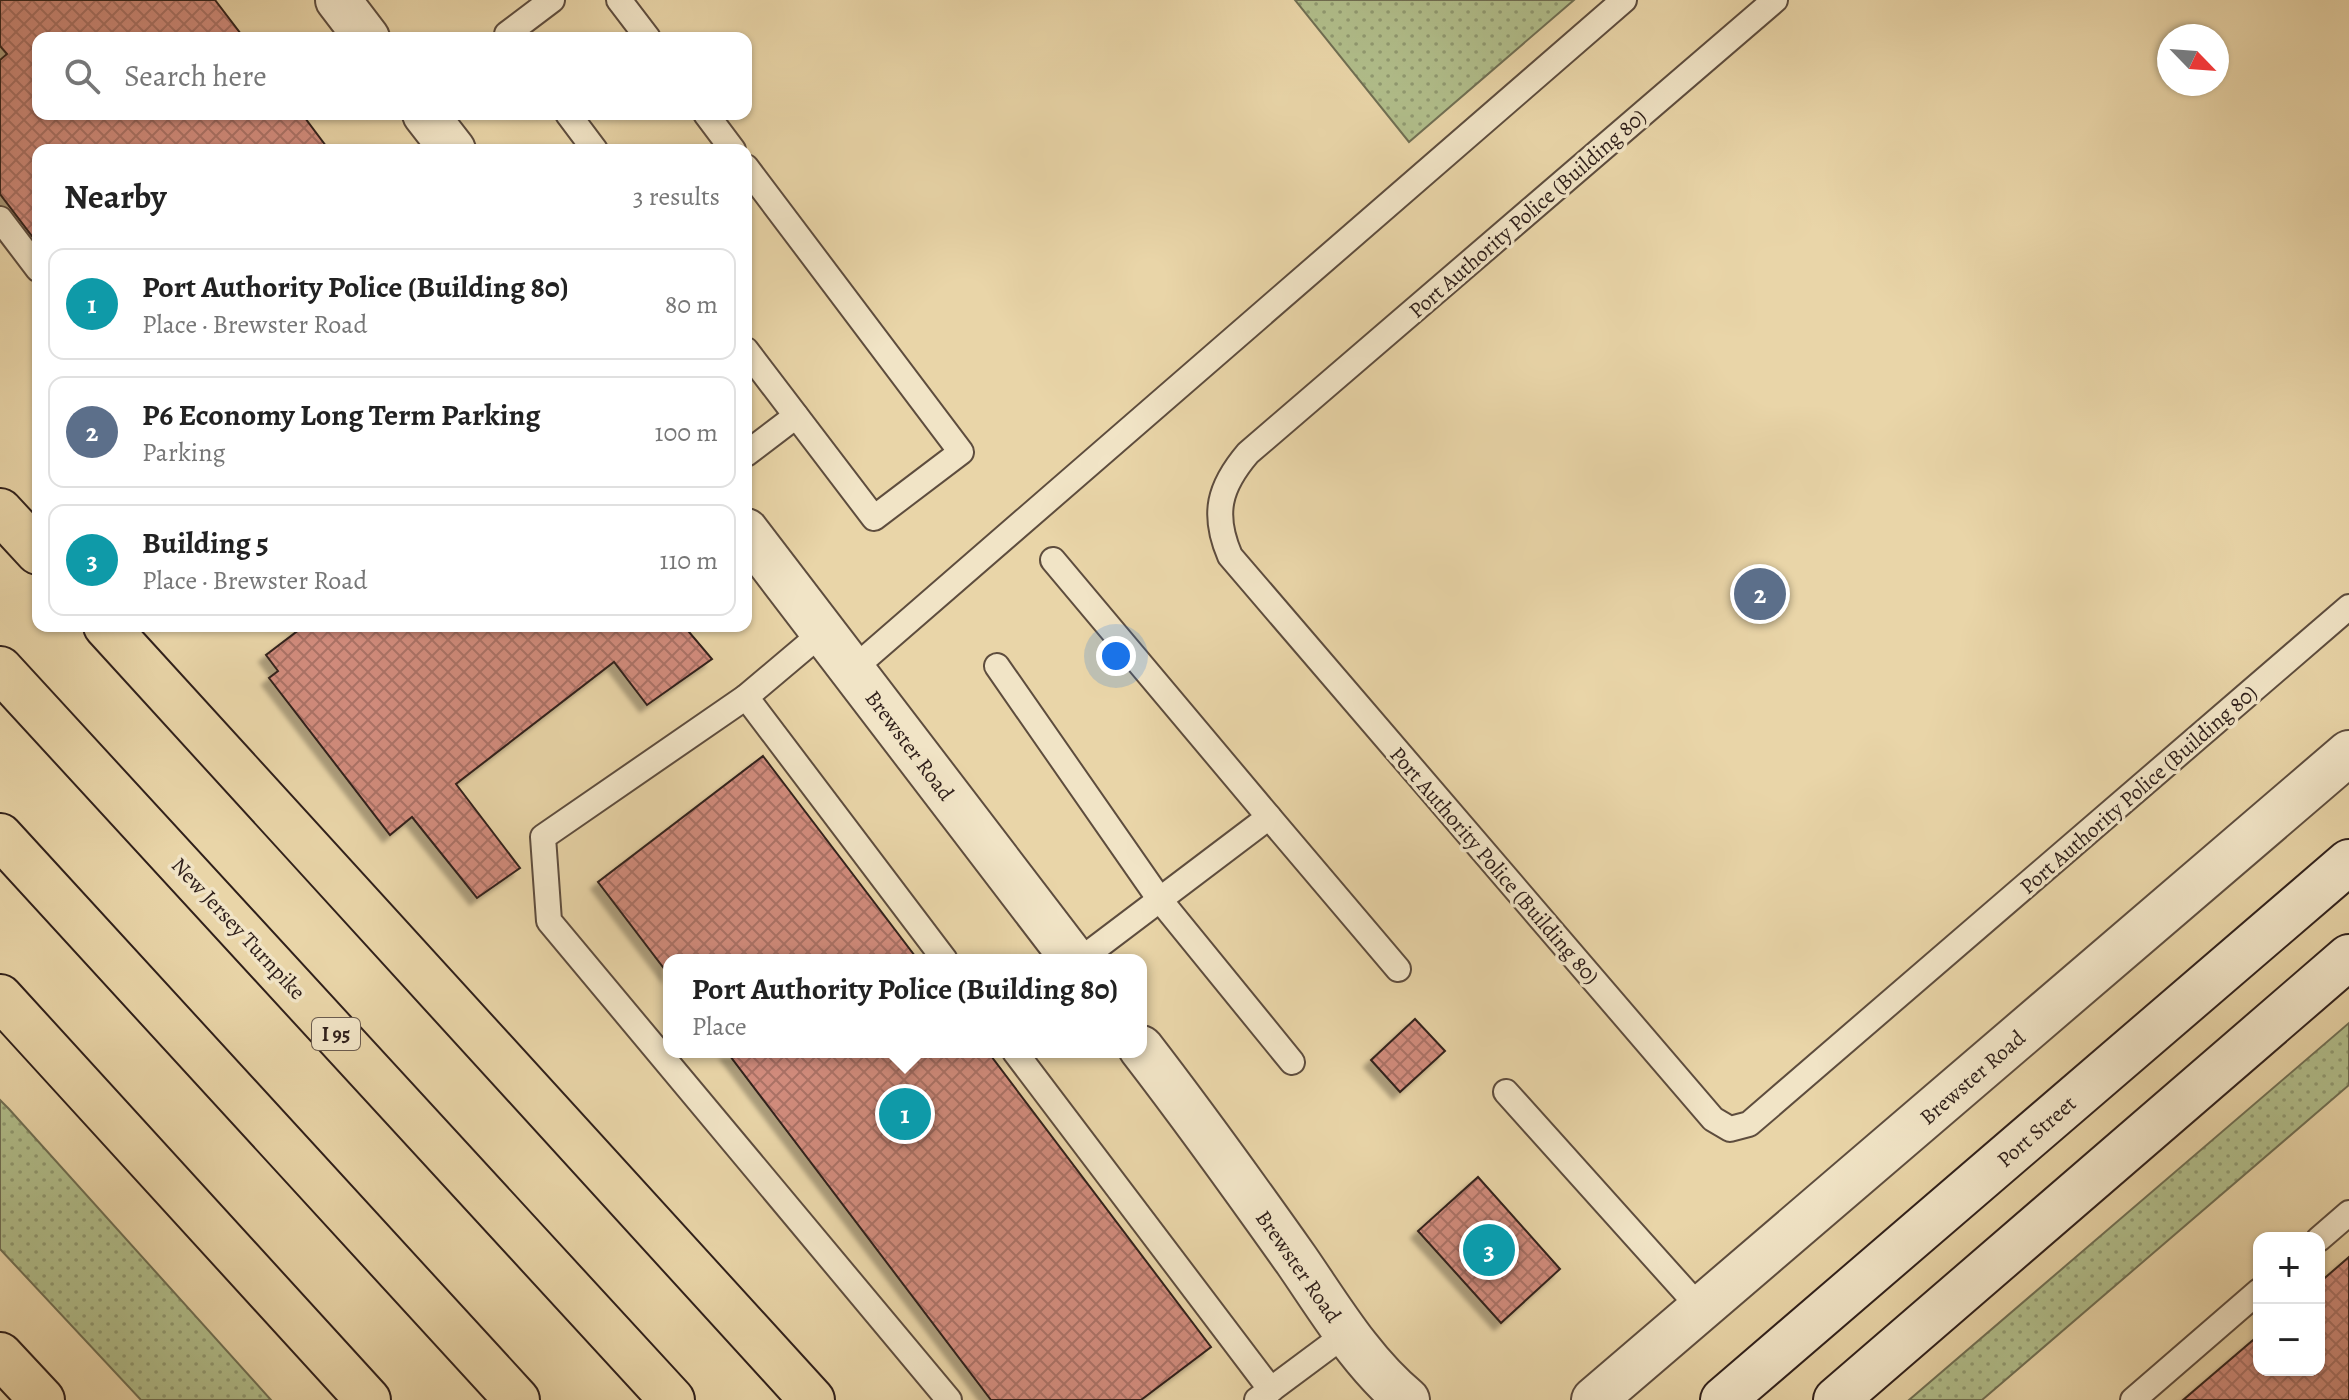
<!DOCTYPE html>
<html lang="en">
<head>
<meta charset="utf-8">
<style>
  :root { --surface:#fff; --page:#f2f2f2; --text:#222; --muted:#767676; --line:#e0e0e0; --accent:#8f2418 }
  body { margin:0; font-family:Alegreya,serif; background:var(--page); color:var(--text) }
  .controls { position:absolute; right:24px; bottom:24px; display:grid; overflow:hidden; border-radius:16px; box-shadow:0 2px 6px #0004 }
  .controls button { width:72px; height:72px; display:grid; place-items:center; padding:0; border:0; border-bottom:2px solid var(--line); background:var(--surface); color:var(--text); font:40px sans-serif }
  .compass { position:absolute; left:2157px; top:24px; width:72px; height:72px; border-radius:50%; background:var(--surface); box-shadow:0 2px 6px #0004; rotate:115deg }
  .you { position:absolute; left:1116px; top:656px; width:28px; height:28px; margin:-20px; border:6px solid #fff; border-radius:50%; background:#1a73e8; box-shadow:0 0 0 12px #1a73e833 }
  .badge { display:grid; place-items:center; width:52px; height:52px; border-radius:50%; background:var(--accent); color:#fff; font-size:26px; font-weight:700 }
  .pin { position:absolute; translate:-50% -50%; border:4px solid #fff; box-shadow:0 2px 8px #0006 }
  .popup { position:absolute; left:663px; top:954px; width:484px; height:104px; box-sizing:border-box; display:grid; place-content:center; border-radius:16px; background:var(--surface); filter:drop-shadow(0 2px 6px #0005); font-size:26px; white-space:nowrap; color:var(--muted) }
  .popup b { font-size:30px; color:var(--text) }
  .popup::after { content:''; position:absolute; left:50%; top:100%; margin-left:-16px; border:16px solid transparent; border-top-color:var(--surface) }
  .list { margin:0; padding:0; list-style:none }
  h2 { display:flex; justify-content:space-between; align-items:center; height:104px; margin:0; padding:0 32px; font-size:34px }
  h2 small { font-size:26px; font-weight:400; color:var(--muted) }
  .list li { display:grid; grid-template-columns:52px 1fr auto; gap:24px; align-items:center; box-sizing:border-box; height:112px; margin:0 16px 16px; padding:0 16px; border:2px solid var(--line); border-radius:16px }
  .list b { display:block; font-size:30px; white-space:nowrap }
  .list p { margin:0; font-size:26px; white-space:nowrap; color:var(--muted) }
  .list em { font-size:26px; font-style:normal; color:var(--muted) }
  .icon { flex:none; width:44px; height:44px; fill:none; stroke:currentColor; stroke-width:2; stroke-linecap:round; stroke-linejoin:round }
  .map { position:relative; flex:none; width:2349px; height:1400px; overflow:hidden }
  .search { position:absolute; background:var(--surface); box-shadow:0 2px 6px #0004; left:32px; top:32px; width:720px; height:88px; display:flex; align-items:center; gap:20px; box-sizing:border-box; padding:0 28px; border-radius:16px; color:var(--muted); font-size:30px }
  .panel { position:absolute; background:var(--surface); box-shadow:0 2px 6px #0004; left:32px; top:144px; width:720px; height:488px; border-radius:16px }
  .map>svg:first-child { display:block }
  .grass { fill:url(#grass-dots); stroke:#706f53; stroke-width:2 }
  .building { fill:url(#building-cross-hatch); stroke:#30201b; stroke-width:2; filter:url(#shadow) }
  .lines { fill:none; stroke-linecap:round; stroke-linejoin:round }
  .service-casing { stroke:#5e4d3e; stroke-width:28 }
  .minor-casing { stroke:#5e4d3e; stroke-width:48 }
  .secondary-casing { stroke:#30201b; stroke-width:48 }
  .motorway-casing { stroke:#30201b; stroke-width:48 }
  .service { stroke:#f1e4c6; stroke-width:24 }
  .minor { stroke:#f1e4c6; stroke-width:44 }
  .secondary { stroke:#f1e4c6; stroke-width:44 }
  .motorway { stroke:#e9d5a8; stroke-width:44 }
  .labels { text-anchor:middle; stroke-width:7; stroke-linejoin:round; paint-order:stroke }
  .shield { fill:#f1e4c6; stroke:#6a5b4e; stroke-width:2 }
  .shield-label { font-size:20px; font-weight:bold; fill:#30201b }
  .street-label { font-size:22px; fill:#30201b; stroke:#f1e4c6 }
</style>
</head>
<body>
<div class="map">
<svg width="2349" height="1400" viewBox="0 0 2349 1400">
  <defs>
    <pattern id="grass-dots" width="8" height="8" patternUnits="userSpaceOnUse" patternTransform="scale(2)"><rect width="8" height="8" fill="#b1be8b"/><path d="M2 2h.1M6 6h.1" fill="none" stroke="#909a71" stroke-width="1.8" stroke-linecap="round"/></pattern>
    <pattern id="building-cross-hatch" width="8" height="8" patternUnits="userSpaceOnUse" patternTransform="scale(2)"><rect width="8" height="8" fill="#d28c7d"/><path d="M0 0l8 8M0 8l8-8" fill="none" stroke="#ab7266"/></pattern>
    <filter id="shadow"><feDropShadow dx="-7" dy="7" stdDeviation="2" flood-color="#0004"/></filter>
  </defs>
  <rect width="100%" height="100%" fill="#e9d5a8"/>
  <filter id="stains"><feTurbulence type="fractalNoise" baseFrequency=".0025" numOctaves="4"/><feColorMatrix values="0 0 0 0 .2 0 0 0 0 .09 0 0 0 0 .02 0 0 0 .5 -.17"/></filter>
  <radialGradient id="worn" r=".72"><stop offset=".6" stop-color="#630" stop-opacity="0"/><stop offset="1" stop-color="#630" stop-opacity=".3"/></radialGradient>
  <!-- grass -->
  <g class="grass">
    <path d="M1295 0H1574L1409 142Z"/>
    <path d="M2349 1023V1085L1982 1400H1909Z"/>
    <path d="M0 1100 9 1109 271 1400H141L0 1249Z"/>
  </g>
  <!-- building -->
  <g class="building">
    <path d="M0 0H215L244 38H38V114H302L329 150H38V244L0 194V60L7 54 0 46Z"/>
    <path d="M304 626H684L712 659 647 705 614 662 456 784 520 868 477 898 412 817 390 835 269 678 278 671 266 655Z"/>
    <path d="M763 756 918 960H669V975L598 882Z"/>
    <path d="M1415 1019 1445 1051 1400 1092 1371 1060Z"/>
    <path d="M727 1052H988L1211 1347 1141 1400H991Z"/>
    <path d="M1478 1177 1560 1269 1501 1323 1418 1231Z"/>
    <path d="M2349 1257V1400H2183L2259 1335V1370H2319V1283Z"/>
  </g>
  <g class="lines">
    <defs>
      <g id="service">
        <path d="M619 0 648 38"/>
        <path d="M1775 0 1248 453C1219 487 1212 514 1230 556L1713 1119 1730 1129 1749 1124 2349 607"/>
        <path d="M510 38 507 34 552 0"/>
        <path d="M568 114 595 150"/>
        <path d="M706 114 733 150"/>
        <path d="M746 167 961 452 874 518 746 350"/>
        <path d="M0 219 38 269"/>
        <path d="M746 454 796 416"/>
        <path d="M1053 560 1269 817 1080 960"/>
        <path d="M823 632 746 697 543 837 549 921 949 1400"/>
        <path d="M997 666 1160 900 1292 1062"/>
        <path d="M852 670 1624 0"/>
        <path d="M746 697 945 960"/>
        <path d="M1269 817 1398 969"/>
        <path d="M1015 1052 1271 1390"/>
        <path d="M1506 1092 1701 1309"/>
        <path d="M2319 1239 2349 1213"/>
        <path d="M1257 1400 1347 1333"/>
        <path d="M2133 1400 2259 1291"/>
      </g>
      <g id="minor">
        <path d="M338 0 367 38"/>
        <path d="M425 114 453 150"/>
        <path d="M746 531 1074 960"/>
        <path d="M1141 1048C1195 1118 1246 1189 1297 1261 1330 1309 1362 1363 1407 1400"/>
        <path d="M1594 1400 2349 753"/>
      </g>
      <g id="secondary">
        <path d="M1723 1400 2349 862"/>
        <path d="M1836 1400 2349 957"/>
      </g>
      <g id="motorway">
        <path d="M0 511 38 552"/>
        <path d="M106 626 812 1400"/>
        <path d="M0 669 672 1400"/>
        <path d="M0 836 517 1400"/>
        <path d="M0 997 368 1400"/>
        <path d="M0 1355 42 1400"/>
      </g>
    </defs>
    <!-- service casing -->
    <use href="#service" class="service-casing"/>
    <!-- minor casing -->
    <use href="#minor" class="minor-casing"/>
    <!-- secondary casing -->
    <use href="#secondary" class="secondary-casing"/>
    <!-- motorway casing -->
    <use href="#motorway" class="motorway-casing"/>
    <!-- service -->
    <use href="#service" class="service"/>
    <!-- minor -->
    <use href="#minor" class="minor"/>
    <!-- secondary -->
    <use href="#secondary" class="secondary"/>
    <!-- motorway -->
    <use href="#motorway" class="motorway"/>
  </g>
  <g class="labels">
    <!-- shield labels -->
    <rect class="shield" x="312" y="1018" width="48" height="32" rx="6"/>
    <g class="shield-label">
      <text x="336" y="1041">I 95</text>
    </g>
    <!-- street labels -->
    <g class="street-label">
      <text transform="translate(1527 213) rotate(-41)" y="8">Port Authority Police (Building 80)</text>
      <text transform="translate(910 745) rotate(53)" y="8">Brewster Road</text>
      <text transform="translate(2138 789) rotate(-41)" y="8">Port Authority Police (Building 80)</text>
      <text transform="translate(1495 865) rotate(49)" y="8">Port Authority Police (Building 80)</text>
      <text transform="translate(239 928) rotate(47)" y="8">New Jersey Turnpike</text>
      <text transform="translate(1972 1077) rotate(-41)" y="8">Brewster Road</text>
      <text transform="translate(2036 1131) rotate(-41)" y="8">Port Street</text>
      <text transform="translate(1299 1266) rotate(55)" y="8">Brewster Road</text>
    </g>
  </g>
  <rect width="100%" height="100%" filter="url(#stains)"/>
  <rect width="100%" height="100%" fill="url(#worn)"/>
</svg>
<div class="controls">
<button>+</button>
<button>−</button>
</div>
<svg class="compass" viewBox="-18 -18 36 36"><path d="M0-13l5 13h-10z" fill="#e53935"/><path d="M0 13l5-13h-10z" fill="#767676"/></svg>
<div class="you"></div>
<div class="pin badge" style="left:905px;top:1114px;background:#0f9aa8">1</div>
<div class="popup"><b>Port Authority Police (Building 80)</b>Place</div>
<div class="pin badge" style="left:1760px;top:594px;background:#5c6f8a">2</div>
<div class="pin badge" style="left:1489px;top:1250px;background:#0f9aa8">3</div>
<div class="search"><svg class="icon" aria-label="search" viewBox="0 0 24 24"><circle cx="10" cy="10" r="6"/><path d="M15 15l6 6"/></svg>Search here</div>
<section class="panel">
<h2>Nearby<small>3 results</small></h2>
<ul class="list">
<li><span class="badge" style="background:#0f9aa8">1</span><div><b>Port Authority Police (Building 80)</b><p>Place · Brewster Road</p></div><em>80 m</em></li>
<li><span class="badge" style="background:#5c6f8a">2</span><div><b>P6 Economy Long Term Parking</b><p>Parking</p></div><em>100 m</em></li>
<li><span class="badge" style="background:#0f9aa8">3</span><div><b>Building 5</b><p>Place · Brewster Road</p></div><em>110 m</em></li>
</ul>
</section>
</div>
</body>
</html>
